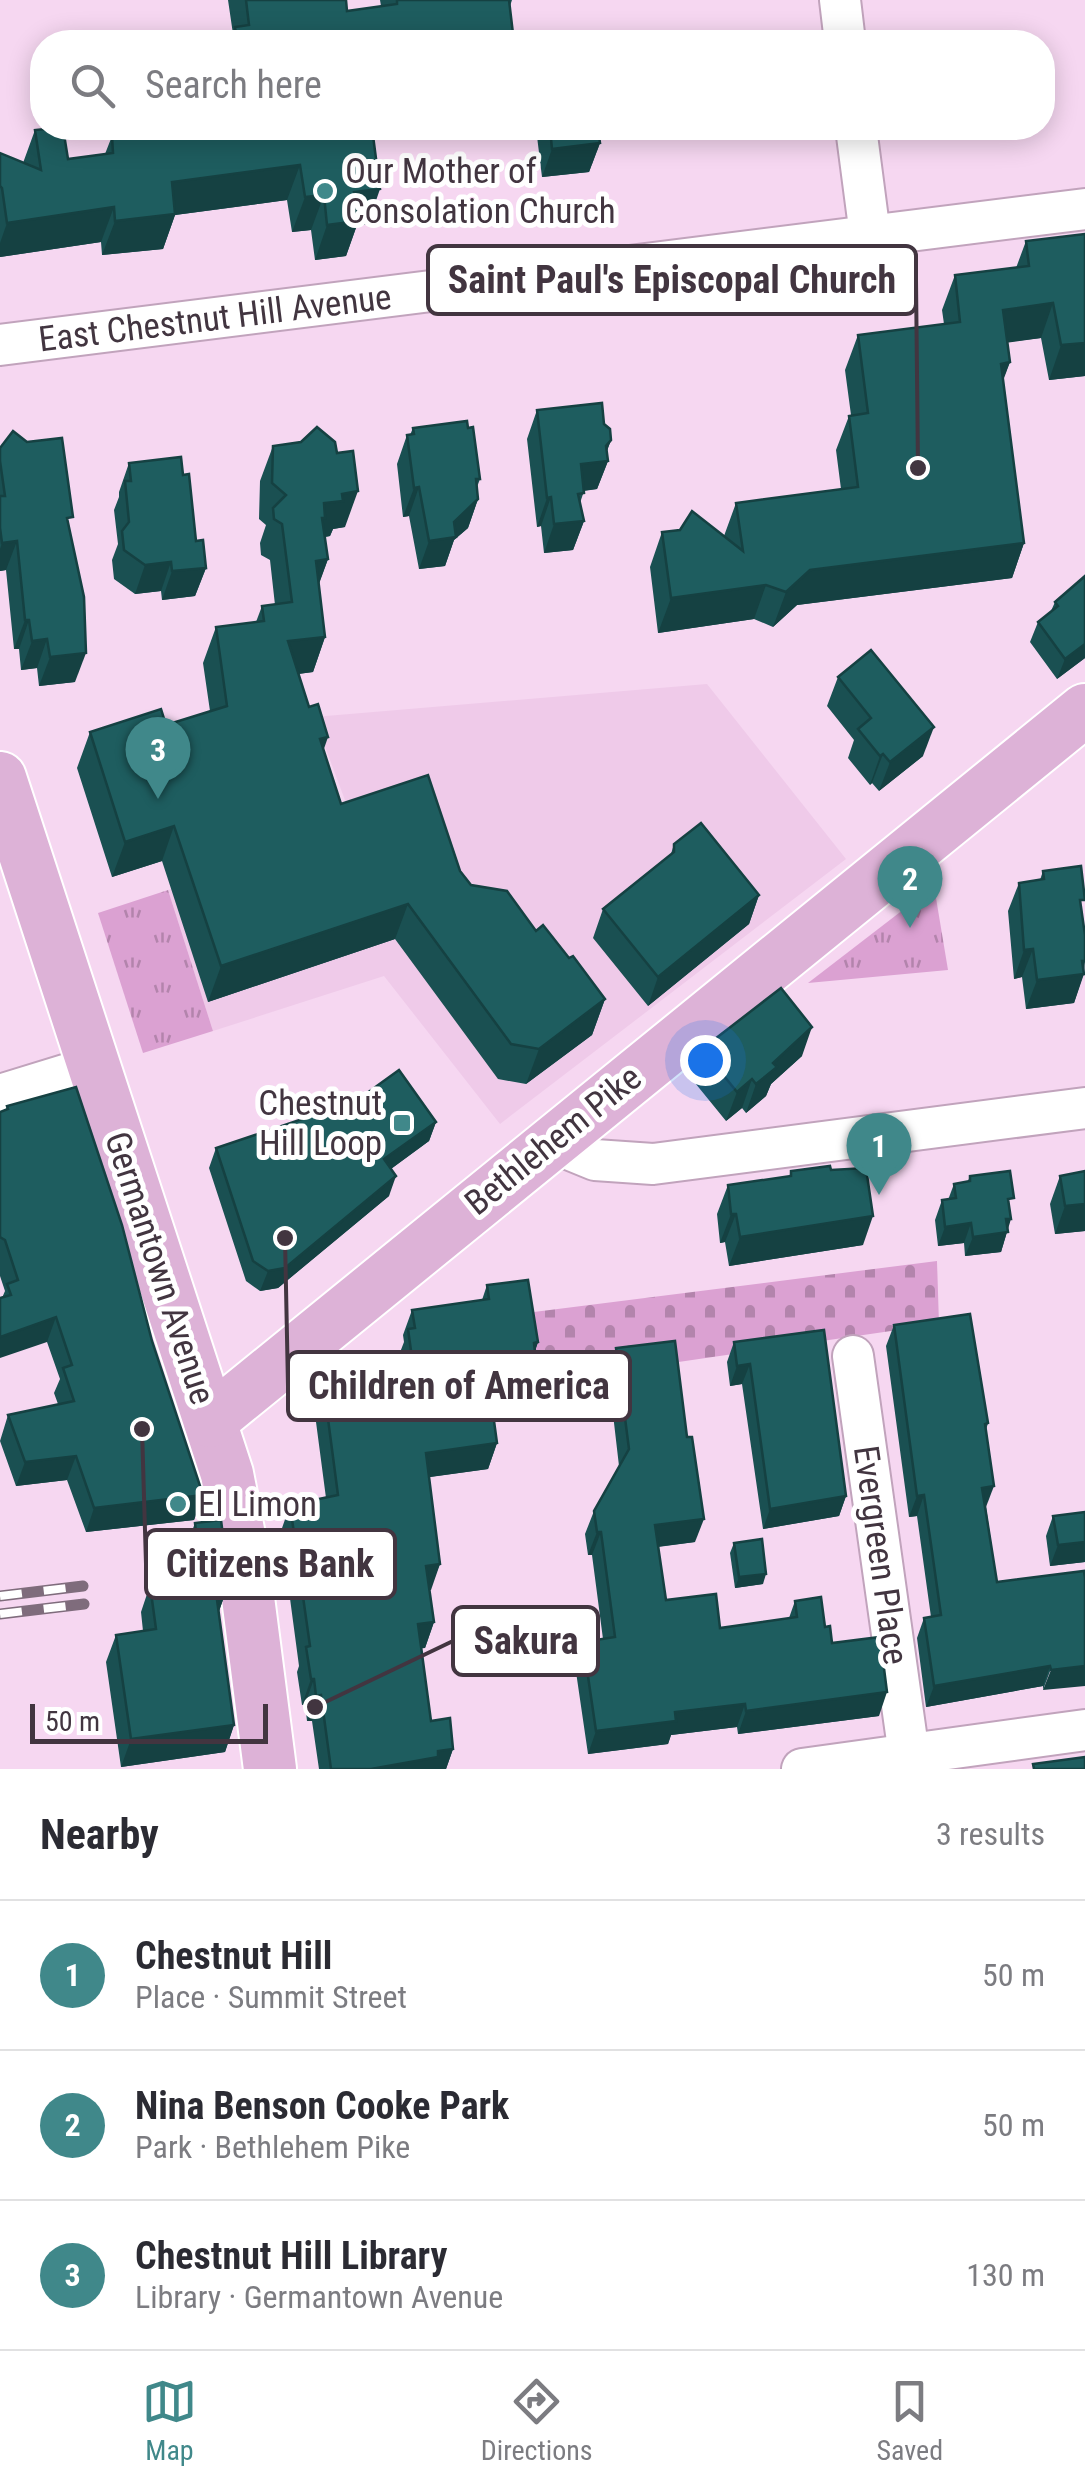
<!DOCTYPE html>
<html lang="en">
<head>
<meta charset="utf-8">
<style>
  :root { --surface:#fff; --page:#f2f2f3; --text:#2b2b33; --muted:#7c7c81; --line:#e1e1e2; --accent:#40888a }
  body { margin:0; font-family:"Roboto Condensed",sans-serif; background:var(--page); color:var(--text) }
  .scale { position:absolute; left:30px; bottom:25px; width:238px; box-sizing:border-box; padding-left:10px; border:5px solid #423540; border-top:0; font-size:28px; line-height:35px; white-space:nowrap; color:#423540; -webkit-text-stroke:8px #fff; paint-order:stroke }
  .you { position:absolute; left:705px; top:1060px; width:35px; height:35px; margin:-25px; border:8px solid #fff; border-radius:50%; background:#1a73e8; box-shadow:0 0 0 15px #1a73e833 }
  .badge { display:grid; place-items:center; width:65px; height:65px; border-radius:50%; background:var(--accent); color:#fff; font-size:32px; font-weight:700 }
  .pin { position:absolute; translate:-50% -82px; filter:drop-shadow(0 2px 5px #0008) }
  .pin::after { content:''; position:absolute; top:52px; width:35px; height:30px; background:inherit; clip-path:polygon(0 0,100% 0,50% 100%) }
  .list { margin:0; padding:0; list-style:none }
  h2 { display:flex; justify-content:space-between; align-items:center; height:130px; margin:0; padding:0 40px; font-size:42px }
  h2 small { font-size:32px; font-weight:400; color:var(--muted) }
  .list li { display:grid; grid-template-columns:65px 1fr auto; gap:30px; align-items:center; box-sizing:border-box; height:150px; padding:0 40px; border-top:2px solid var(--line) }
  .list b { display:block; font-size:38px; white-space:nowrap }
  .list p { margin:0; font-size:32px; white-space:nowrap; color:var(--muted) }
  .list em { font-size:32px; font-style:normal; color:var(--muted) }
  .icon { flex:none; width:55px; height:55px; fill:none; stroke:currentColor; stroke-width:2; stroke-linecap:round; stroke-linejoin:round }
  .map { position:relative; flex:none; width:1085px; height:1769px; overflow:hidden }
  .search { position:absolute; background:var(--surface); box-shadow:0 5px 25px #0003; left:30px; right:30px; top:30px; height:110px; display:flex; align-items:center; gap:25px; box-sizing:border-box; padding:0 35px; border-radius:40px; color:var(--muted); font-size:38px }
  .sheet { height:580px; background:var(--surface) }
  nav { display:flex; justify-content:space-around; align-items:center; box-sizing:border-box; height:140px; border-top:2px solid var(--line); background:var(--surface); font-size:28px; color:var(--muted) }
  nav a { display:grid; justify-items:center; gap:5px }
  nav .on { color:var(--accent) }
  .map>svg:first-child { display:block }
  .built { fill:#efcae9 }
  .grass { fill:url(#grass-tufts) }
  .cemetery { fill:url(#cemetery-stones) }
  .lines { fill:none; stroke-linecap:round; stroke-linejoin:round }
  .minor-casing { stroke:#c1a3bc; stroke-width:44 }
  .major-casing { stroke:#fff; stroke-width:56 }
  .minor { stroke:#fff; stroke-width:40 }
  .major { stroke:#ddb2d7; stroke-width:52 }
  .rail-casing { stroke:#7f6c7c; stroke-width:11 }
  .rail { stroke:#fff; stroke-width:8; stroke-dasharray:22; stroke-linecap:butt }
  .wall { fill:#1a5052 }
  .shaded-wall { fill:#154142 }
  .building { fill:#1e5d5f; stroke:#154142; stroke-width:2.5 }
  .poi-dot { fill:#40888a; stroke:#fff; stroke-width:4 }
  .labels { text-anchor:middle; stroke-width:10; stroke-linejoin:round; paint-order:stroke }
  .poi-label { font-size:35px; fill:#423540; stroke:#fff; text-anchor:start }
  .street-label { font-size:35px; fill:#423540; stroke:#fff }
  .leader { fill:none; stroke:#423540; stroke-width:4 }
  .callout-dot { fill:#423540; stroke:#fff; stroke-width:4 }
  .callout { fill:#fff; stroke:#423540; stroke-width:4 }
  .callout-label { font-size:38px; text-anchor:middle; font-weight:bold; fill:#423540 }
</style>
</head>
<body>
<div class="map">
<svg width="1085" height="1769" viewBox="0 0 1085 1769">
  <defs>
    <pattern id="grass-tufts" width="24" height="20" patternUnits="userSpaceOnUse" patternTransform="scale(2.5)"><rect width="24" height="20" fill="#dba1d2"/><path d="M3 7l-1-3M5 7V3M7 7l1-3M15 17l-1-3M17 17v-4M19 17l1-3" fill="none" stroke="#b384ac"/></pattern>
    <pattern id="cemetery-stones" width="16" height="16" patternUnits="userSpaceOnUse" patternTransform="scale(2.5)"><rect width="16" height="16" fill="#dba1d2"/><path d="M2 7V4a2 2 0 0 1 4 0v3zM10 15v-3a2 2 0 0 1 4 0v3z" fill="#b384ac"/></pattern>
  </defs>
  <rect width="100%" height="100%" fill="#f6d7f1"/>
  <!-- built -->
  <path class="built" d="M707 684 846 859 500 1124 384 976 213 1031 168 890 355 827 314 717Z"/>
  <!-- grass -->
  <g class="grass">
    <path d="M934 886 948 970 808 983Z"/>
    <path d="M168 890 213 1031 143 1053 98 913Z"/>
  </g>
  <!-- cemetery -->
  <path class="cemetery" d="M937 1261 939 1324 528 1384 518 1314Z"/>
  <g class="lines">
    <defs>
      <g id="minor">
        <path d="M840 0 845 42"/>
        <path d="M856 128 870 235"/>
        <path d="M0 345 1085 209"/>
        <path d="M0 1095 94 1066"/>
        <path d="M551 1142 595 1160 653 1164 1085 1108"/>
        <path d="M853 1356 909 1755"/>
        <path d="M802 1769 1085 1730"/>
      </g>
      <g id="major">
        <path d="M0 778 227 1474 242 1551 270 1769"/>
        <path d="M210 1421 1085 710"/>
      </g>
    </defs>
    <!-- minor casing -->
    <use href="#minor" class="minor-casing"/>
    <!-- major casing -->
    <use href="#major" class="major-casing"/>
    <!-- minor -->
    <use href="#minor" class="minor"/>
    <!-- major -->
    <use href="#major" class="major"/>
    <defs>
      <g id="rail">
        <path d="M0 1596 83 1586"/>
        <path d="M0 1614 84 1604"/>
      </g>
    </defs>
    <!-- rail casing -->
    <use href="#rail" class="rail-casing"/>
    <!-- rail -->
    <use href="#rail" class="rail"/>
  </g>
  <!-- wall -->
  <g class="wall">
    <path d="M228 0H346L347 11 381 6 380 0H512L510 6 514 42H229L233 34Z"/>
    <path d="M372 128 368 224 357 225 346 256 315 260 311 230 292 232 287 200 175 215 163 249 102 255 101 242 0 257V153L23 163 35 130 68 159 105 154 112 136 122 135 123 132Z"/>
    <path d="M536 128H598L600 143 589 172 542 177Z"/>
    <path d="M1026 241 1085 376 1049 380 1041 338 1007 342 1010 362 1003 379 1024 543 1012 578 797 605 773 627 754 619 658 633 650 567 662 532 724 536 736 503 841 489 836 450 849 416 851 415 845 370 858 335 944 324 942 310 955 275 1016 268Z"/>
    <path d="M537 410 604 424 611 440 607 451 608 461 597 489 584 491 580 503 584 521 573 550 544 553 541 526 537 527 527 439Z"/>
    <path d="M413 428 480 479 477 487 478 499 468 528 454 540 445 566 419 569 409 516 403 517 397 464 407 435H410Z"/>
    <path d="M273 446 345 527 333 529 330 536 325 537 328 559 319 583 325 637 313 672 298 674 341 804 460 871 471 885 536 931 569 958 605 999 592 1035 526 1084 498 1079 395 939 208 1002 162 861 112 877 77 768 90 732 166 725 210 711 203 663 216 627 256 622 262 606 275 605 270 560 261 555 260 543 266 525 259 519 260 481Z"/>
    <path d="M0 448 69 526 75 682 39 686 37 668 21 670 19 649H14L6 570 0 571Z"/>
    <path d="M129 463 183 475 196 541 206 568 195 596 162 600 161 591 135 594 114 579 112 560 118 544 114 510 119 497V492Z"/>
    <path d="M1085 576V658L1057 679 1030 642 1038 622 1051 611 1055 602Z"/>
    <path d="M838 677 923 756 879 791 872 783 870 785 848 758 854 740 827 706Z"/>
    <path d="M674 844 759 895 749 924 648 1006 593 938 603 909 671 854Z"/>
    <path d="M1043 871 1082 909 1084 972 1074 1003 1026 1009 1022 977 1014 979 1008 911 1019 883 1040 880Z"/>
    <path d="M702 1049 802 1056 771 1084 766 1096 746 1113 742 1108 726 1121 691 1078Z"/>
    <path d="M7 1106 152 1341 203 1495 194 1520 86 1532 67 1480 16 1486 0 1441 8 1415 58 1404 54 1393 60 1379 47 1342 2 1298 5 1291 0 1276V1112L6 1110Z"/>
    <path d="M436 1122 429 1141 391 1169 389 1196 278 1288 260 1291 246 1281 209 1168 216 1148Z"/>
    <path d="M831 1170 863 1245 729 1266 725 1242 720 1243 717 1214 728 1185 789 1177 791 1171Z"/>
    <path d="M1085 1171V1231L1055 1234 1050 1204 1060 1176Z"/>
    <path d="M970 1176 1009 1210 1008 1228 1001 1252 965 1256 964 1243 938 1246 935 1220 942 1200H948L954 1184 968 1181Z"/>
    <path d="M487 1285 538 1342 526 1378H521L520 1382 489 1386 497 1443 488 1469 429 1477 440 1564 429 1590 434 1622 425 1648H421L431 1721 453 1749 446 1769H319L312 1721H307L305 1704 302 1705 297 1672 299 1666 281 1531 290 1505 326 1498 316 1422 325 1396 404 1388 399 1355 404 1342 403 1335 412 1310 482 1300Z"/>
    <path d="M894 1325 988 1423 986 1430V1507L997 1582 1085 1578 1043 1690V1686L926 1707 917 1638 924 1618 931 1617 917 1516 909 1517 886 1346Z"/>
    <path d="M734 1342 846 1496 839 1516 763 1529 742 1384 730 1386 727 1362Z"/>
    <path d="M616 1348 695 1542 658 1547 666 1600 720 1628 789 1618 795 1601 825 1627 832 1643 879 1716 738 1734 737 1727 671 1735 668 1744 588 1754 575 1665 583 1642 603 1639 592 1555H588L585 1534 594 1511 619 1466 608 1371Z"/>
    <path d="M1085 1512V1562L1050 1566 1046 1536 1053 1516Z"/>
    <path d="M195 1523 229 1583 219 1611 234 1725 225 1752 121 1767 106 1662 116 1635 143 1631 141 1612 150 1585 188 1580 185 1550Z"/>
    <path d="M734 1543 763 1584 735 1588 730 1553Z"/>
  </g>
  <!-- shaded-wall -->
  <g class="shaded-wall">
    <path d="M600 143 589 172 542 177 552 149Z"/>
    <path d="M300 165 287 200 175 215 163 249 102 255 115 221 172 182Z"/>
    <path d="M380 189 368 224 357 225 346 256 315 260 327 225 354 192Z"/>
    <path d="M324 195 311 230 292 232 305 197Z"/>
    <path d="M114 207 101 242 0 257V243L7 223Z"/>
    <path d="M1053 303 1041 338 990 345 1003 310Z"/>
    <path d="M1085 343V376L1049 380 1061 345Z"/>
    <path d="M1010 362 997 397 1001 364Z"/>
    <path d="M611 440 603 461H608L597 489 571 492 581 464 606 446Z"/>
    <path d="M419 487 409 516 403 517 414 488Z"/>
    <path d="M358 491 345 527 333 529 330 536 318 538 324 503 342 494Z"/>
    <path d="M551 497 541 526 537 527 547 498Z"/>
    <path d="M478 499 468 528 454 540 445 566 419 569 429 541 454 522Z"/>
    <path d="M584 521 573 550 544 553 554 524Z"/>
    <path d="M17 541 6 570 0 571V549L2 543Z"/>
    <path d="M1024 543 1012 578 797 605 773 627 786 592 810 570Z"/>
    <path d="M328 559 315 595 316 561Z"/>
    <path d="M171 562 161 591 135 594 145 565Z"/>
    <path d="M206 568 195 596 162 600 172 571Z"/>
    <path d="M766 585 754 619 658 633 671 598Z"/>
    <path d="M25 620H29L19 649H14Z"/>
    <path d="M325 637 313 672 275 677 288 641Z"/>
    <path d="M47 639 37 668 21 670 32 641Z"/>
    <path d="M1085 644V658L1057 679 1065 659Z"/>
    <path d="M86 653 75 682 39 686 50 657Z"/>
    <path d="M934 727 923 756 879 791 890 762Z"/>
    <path d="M328 737 316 772 320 739Z"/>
    <path d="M883 754 872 783 870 785 880 756Z"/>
    <path d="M174 826 162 861 112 877 125 842Z"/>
    <path d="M759 895 749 924 648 1006 658 977Z"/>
    <path d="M408 904 395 939 208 1002 221 966Z"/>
    <path d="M1033 949 1022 977 1014 979 1024 950Z"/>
    <path d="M1082 961H1085L1084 974 1074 1003 1026 1009 1037 980Z"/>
    <path d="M605 999 592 1035 526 1084 539 1049Z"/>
    <path d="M812 1027 802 1056 771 1084 766 1096 746 1113 756 1084 773 1063Z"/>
    <path d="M752 1079 742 1108 726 1121 737 1092Z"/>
    <path d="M436 1122 429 1141 377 1179 384 1159Z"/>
    <path d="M396 1176 389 1196 278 1288 260 1291 268 1271Z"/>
    <path d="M1085 1204V1231L1055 1234 1065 1206Z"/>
    <path d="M731 1214H736L725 1242 720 1243Z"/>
    <path d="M873 1216 863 1245 729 1266 740 1237Z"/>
    <path d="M1006 1219H1011L1001 1252 965 1256 973 1237Z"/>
    <path d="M971 1223 964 1243 938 1246 945 1227Z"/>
    <path d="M56 1317 47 1342 0 1358V1337Z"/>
    <path d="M538 1342 526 1378H521L520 1382 477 1388 486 1362Z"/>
    <path d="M750 1364 742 1384 730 1386 737 1366Z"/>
    <path d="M497 1443 488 1469 416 1479 426 1453Z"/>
    <path d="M76 1456 67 1480 16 1486 25 1462Z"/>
    <path d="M994 1486 986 1507 982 1488Z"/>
    <path d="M203 1495 194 1520 86 1532 94 1508Z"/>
    <path d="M924 1495 917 1516 909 1517 917 1496Z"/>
    <path d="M846 1496 839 1516 763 1529 770 1509Z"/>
    <path d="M704 1519 695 1542 647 1548 655 1525Z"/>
    <path d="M597 1532H601L592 1555H588Z"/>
    <path d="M1085 1542V1562L1050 1566 1058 1545Z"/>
    <path d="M440 1564 431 1590 417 1591 426 1566Z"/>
    <path d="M766 1574 763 1584 735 1588 739 1577Z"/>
    <path d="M229 1583 219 1611 215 1585Z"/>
    <path d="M434 1622 425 1648 408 1650 418 1624Z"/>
    <path d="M1050 1666 1043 1686 926 1707 934 1686Z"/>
    <path d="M1085 1666V1686L1043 1690 1051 1670Z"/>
    <path d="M311 1679H314L305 1704 302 1705Z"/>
    <path d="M887 1692 879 1716 738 1734 746 1711Z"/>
    <path d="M321 1695 312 1721H307L316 1696Z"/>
    <path d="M745 1704 737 1727 671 1735 668 1744 588 1754 596 1731 675 1712Z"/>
    <path d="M234 1725 225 1752 121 1767 131 1739Z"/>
    <path d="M453 1749 446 1769H371L438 1751Z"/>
  </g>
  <!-- building -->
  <g class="building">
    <path d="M246 0H346L347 11 397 4V0H509L514 42H237L235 27 249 25Z"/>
    <path d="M55 128H63L68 159 113 153 112 136 124 135 123 132 164 128H372L380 189 354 192 358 221 327 225 324 195 305 197 300 165 172 182 175 214 115 221 114 207 7 223 2 188 0 186V153L41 170 35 130Z"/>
    <path d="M550 128H598L600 143 552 149Z"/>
    <path d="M1085 234V343L1061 345 1053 303 1003 310 1010 362 1001 364 1024 543 810 570 786 592 766 585 671 598 662 532 680 530 692 511 743 551 736 503 858 487 849 416 868 413 858 335 960 322 955 275 1029 266 1026 241Z"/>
    <path d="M602 403 604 424 610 429 611 440 606 446 608 461 581 464 584 493 578 494 584 521 554 524 551 497 547 498 537 410Z"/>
    <path d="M467 421 468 428 473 427 480 479H476L478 499 454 522 456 537 429 541 419 487 414 488 407 435 414 434 413 428Z"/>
    <path d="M317 427 335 442 337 453 353 451 358 491 342 494 343 501 324 503 325 518H322L328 559 316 561 325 637 288 641 309 707 318 704 328 737 320 739 341 804 428 775 460 871 471 885 507 891 536 931 543 925 569 958 573 956 605 999 539 1049 511 1044 408 904 221 966 174 826 125 842 90 732 161 709 166 725 227 706 216 627 264 621 262 606 292 602 282 524 274 519 273 508 286 495 272 483 273 446 301 442Z"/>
    <path d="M13 431 27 442 62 438 73 517 67 518 84 597 86 653 50 657 47 639 32 641 29 620H25L17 541 2 543 0 528V496H5L0 461V448Z"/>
    <path d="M181 457 183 475 189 474 196 541 203 540 206 568 172 571 171 562 145 565 124 550 122 531 129 522 125 481H131L129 463Z"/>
    <path d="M1085 576V644L1065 659 1038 622 1058 606 1055 602Z"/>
    <path d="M871 650 934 727 890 762 883 754 880 756 858 729 871 718 838 677Z"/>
    <path d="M701 823 759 895 658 977 603 909 674 852V844Z"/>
    <path d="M1081 866 1085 900H1080L1085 935V961H1082L1084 974 1037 980 1033 949 1024 950 1019 883 1044 879 1043 871Z"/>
    <path d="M781 988 812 1027 773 1063 777 1067 756 1084 752 1079 737 1092 702 1049Z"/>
    <path d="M399 1070 436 1122 384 1159 396 1176 285 1268 268 1271 253 1261 216 1148 356 1101Z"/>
    <path d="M76 1087 122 1225 152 1341 203 1495 94 1508 76 1456 25 1462 8 1415 74 1401 63 1368 72 1365 56 1317 0 1337V1298L11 1295 7 1284 18 1280 5 1240 0 1237V1112L8 1109 7 1106Z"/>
    <path d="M830 1166 831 1170 866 1168 873 1216 740 1237 736 1214H731L728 1185 791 1176V1171Z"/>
    <path d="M1010 1171 1014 1198 1008 1199 1011 1219H1006L1008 1232 973 1237 971 1223 945 1227 942 1200 956 1198 954 1184 970 1181V1176Z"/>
    <path d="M1085 1171V1204L1065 1206 1060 1176Z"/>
    <path d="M528 1280 538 1342 534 1343 535 1352 529 1353V1356L486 1362 497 1443 426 1453 440 1564 426 1566 434 1622 418 1624 431 1721 450 1718 453 1749 438 1751V1757L371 1769H331L321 1695 316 1696 314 1679H311L306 1647 310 1646 290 1505 338 1495 325 1396 416 1387 408 1329 415 1328 412 1310 489 1299 487 1285Z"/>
    <path d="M970 1314 988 1423 985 1424 994 1486 982 1488 997 1582 1084 1571 1085 1578V1666L1051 1670 1050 1666 934 1686 924 1618 941 1615 924 1495 917 1496 894 1325Z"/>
    <path d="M824 1330 846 1496 770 1509 750 1364 737 1366 734 1342Z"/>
    <path d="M675 1341 687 1437H692L704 1519 655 1525 666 1600 716 1594 720 1628 797 1617 795 1601 821 1597 825 1627 830 1626 832 1643 880 1637 887 1692 746 1711 745 1704 675 1712 676 1721 596 1731 583 1642 615 1637 601 1532H597L594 1511 629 1449 616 1348Z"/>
    <path d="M1085 1512V1542L1058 1545 1053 1516Z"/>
    <path d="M221 1520 229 1583 215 1585 234 1725 131 1739 116 1635 156 1629 150 1585 201 1579 195 1523Z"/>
    <path d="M762 1539 766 1574 739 1577 734 1543Z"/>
    <path d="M1085 1757V1769H1034L1033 1764Z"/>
  </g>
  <!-- markers -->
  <g class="poi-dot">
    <circle cx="325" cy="191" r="10"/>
    <rect x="392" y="1113" width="20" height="20" rx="5"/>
    <circle cx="178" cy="1504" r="10"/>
  </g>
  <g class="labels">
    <!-- poi labels -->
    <g class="poi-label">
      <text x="345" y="183">Our Mother of<tspan x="345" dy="40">Consolation Church</tspan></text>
      <text x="382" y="1115" text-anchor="end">Chestnut<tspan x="382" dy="40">Hill Loop</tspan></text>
      <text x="198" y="1516">El Limon</text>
    </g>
    <!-- street labels -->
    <g class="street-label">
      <text transform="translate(215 318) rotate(-7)" y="12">East Chestnut Hill Avenue</text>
      <text transform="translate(553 1140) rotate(-39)" y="12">Bethlehem Pike</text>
      <text transform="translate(160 1268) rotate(72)" y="12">Germantown Avenue</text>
      <text transform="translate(881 1555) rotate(82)" y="12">Evergreen Place</text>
    </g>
  </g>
  <!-- callouts -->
  <path class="leader" d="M918 468L916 280M285 1238L288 1386M142 1429L146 1564M315 1707L453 1641"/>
  <g class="callout-dot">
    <circle cx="918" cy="468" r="10"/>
    <circle cx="285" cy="1238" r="10"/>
    <circle cx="142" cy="1429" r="10"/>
    <circle cx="315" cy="1707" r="10"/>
  </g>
  <g class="callout">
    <rect x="428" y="246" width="488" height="68" rx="10"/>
    <rect x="288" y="1352" width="342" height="68" rx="10"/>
    <rect x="146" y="1530" width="249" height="68" rx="10"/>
    <rect x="453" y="1607" width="145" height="68" rx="10"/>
  </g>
  <g class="callout-label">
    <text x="672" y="293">Saint Paul's Episcopal Church</text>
    <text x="459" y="1399">Children of America</text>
    <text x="270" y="1577">Citizens Bank</text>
    <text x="526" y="1654">Sakura</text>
  </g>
</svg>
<div class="scale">50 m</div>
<div class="you"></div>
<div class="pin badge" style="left:879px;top:1195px">1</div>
<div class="pin badge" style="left:910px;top:928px">2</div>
<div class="pin badge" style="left:158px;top:799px">3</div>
<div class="search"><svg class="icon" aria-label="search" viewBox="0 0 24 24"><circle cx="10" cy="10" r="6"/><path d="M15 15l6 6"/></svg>Search here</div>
</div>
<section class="sheet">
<h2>Nearby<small>3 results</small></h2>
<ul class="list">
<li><span class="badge">1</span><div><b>Chestnut Hill</b><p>Place · Summit Street</p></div><em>50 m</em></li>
<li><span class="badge">2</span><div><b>Nina Benson Cooke Park</b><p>Park · Bethlehem Pike</p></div><em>50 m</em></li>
<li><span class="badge">3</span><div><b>Chestnut Hill Library</b><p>Library · Germantown Avenue</p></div><em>130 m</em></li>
</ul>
</section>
<nav>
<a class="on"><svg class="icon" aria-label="map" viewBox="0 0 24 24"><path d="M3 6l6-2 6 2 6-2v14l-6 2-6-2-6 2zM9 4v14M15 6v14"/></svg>Map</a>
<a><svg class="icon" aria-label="directions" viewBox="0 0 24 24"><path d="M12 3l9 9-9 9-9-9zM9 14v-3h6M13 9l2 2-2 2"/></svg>Directions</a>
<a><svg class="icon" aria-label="saved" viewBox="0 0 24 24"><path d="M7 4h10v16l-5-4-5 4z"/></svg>Saved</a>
</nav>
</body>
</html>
